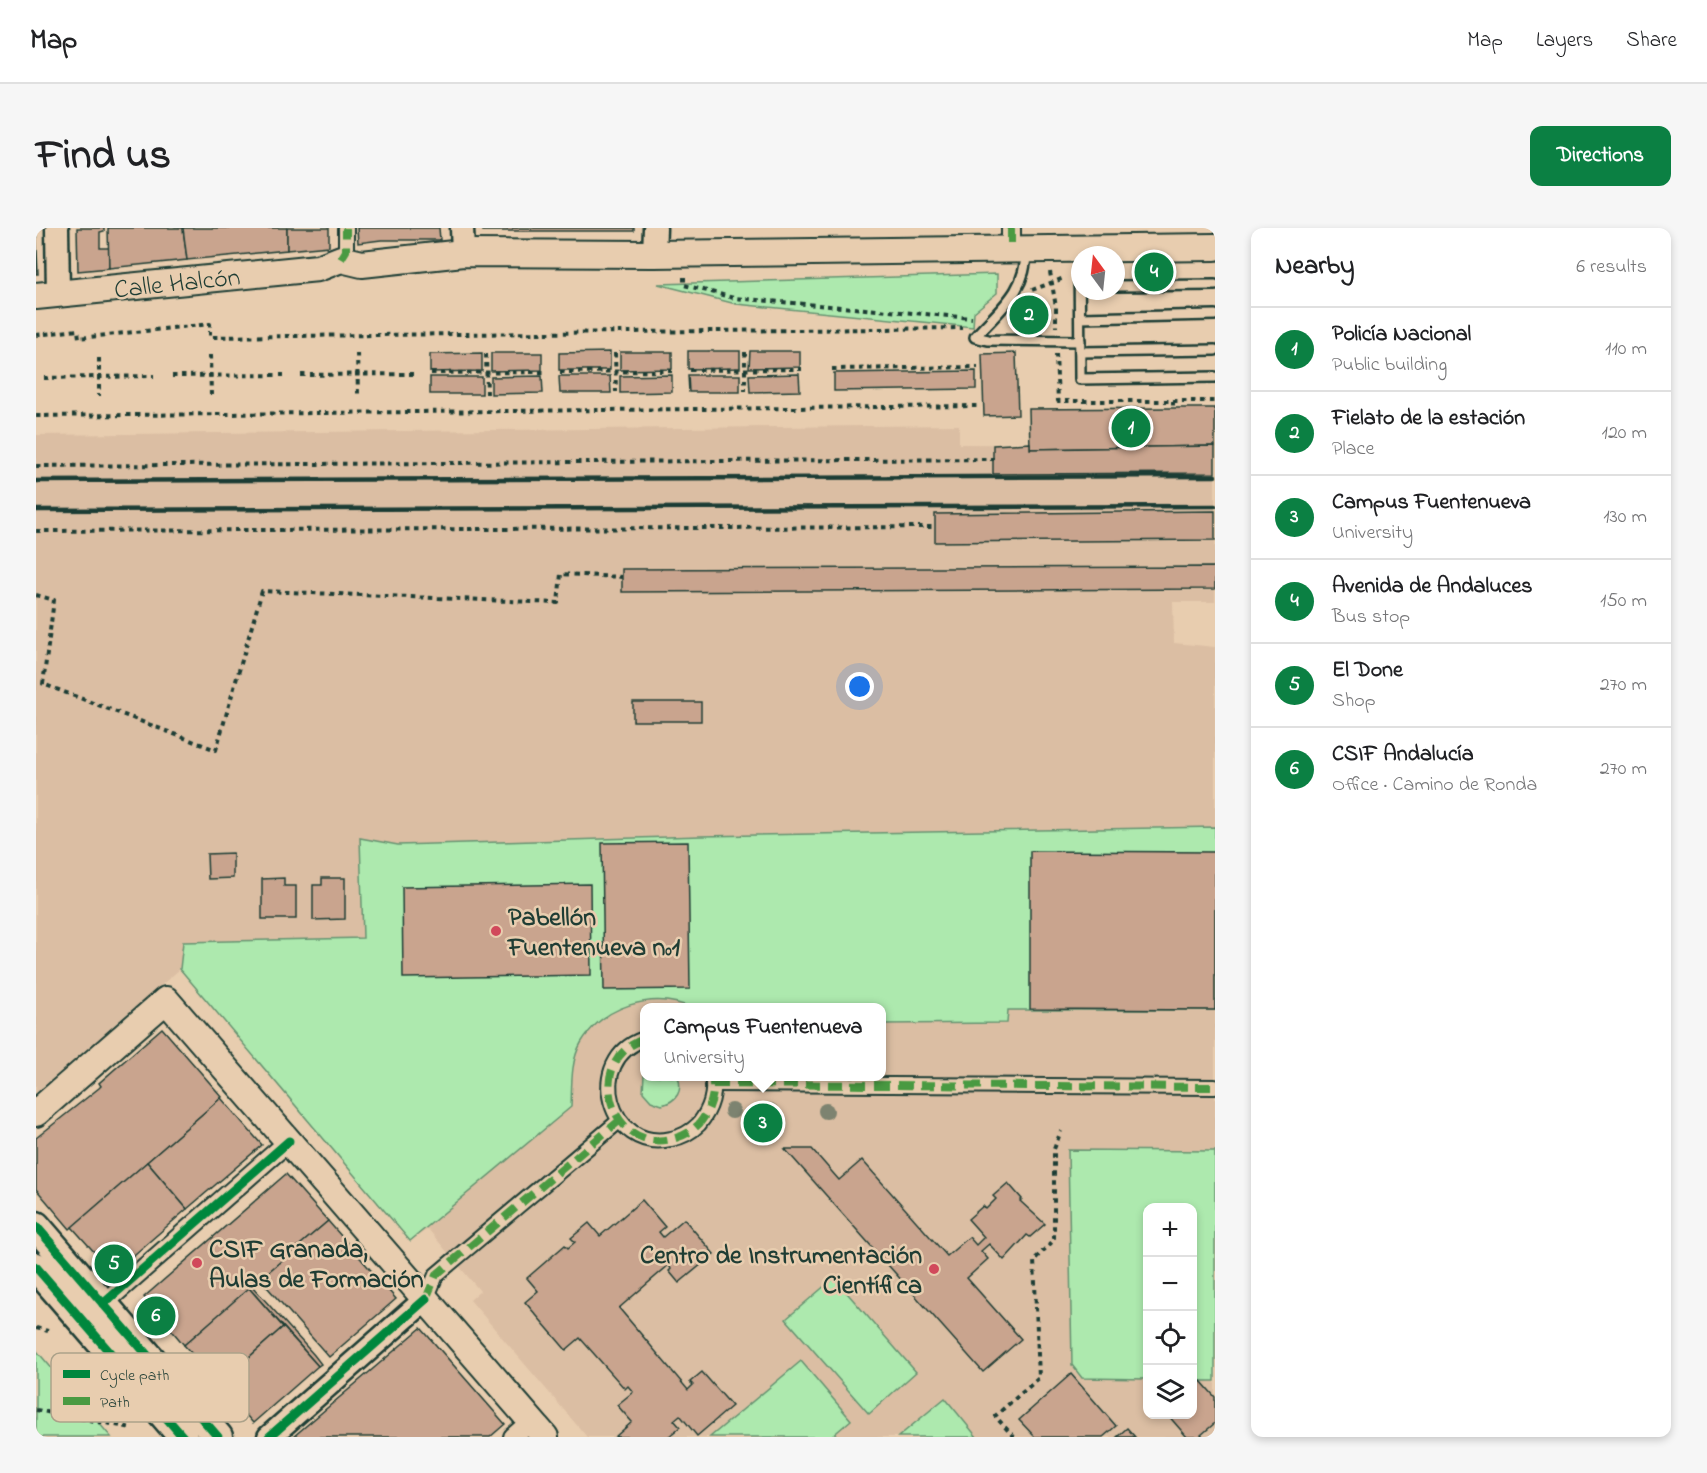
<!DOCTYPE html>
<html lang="en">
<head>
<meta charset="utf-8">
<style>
  :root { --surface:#fff; --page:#f6f6f6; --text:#202124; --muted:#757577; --line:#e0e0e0; --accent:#0b8043 }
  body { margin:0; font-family:"Indie Flower",sans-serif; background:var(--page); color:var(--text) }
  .controls { position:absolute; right:18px; bottom:18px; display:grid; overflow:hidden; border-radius:12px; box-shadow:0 3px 9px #0003 }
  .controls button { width:54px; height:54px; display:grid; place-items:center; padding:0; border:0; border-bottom:2px solid var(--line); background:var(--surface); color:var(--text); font:30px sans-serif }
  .compass { position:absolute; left:1035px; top:18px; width:54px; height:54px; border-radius:50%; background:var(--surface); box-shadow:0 3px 9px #0003; rotate:345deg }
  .you { position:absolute; left:824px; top:459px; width:21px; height:21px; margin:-15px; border:4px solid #fff; border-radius:50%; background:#1a73e8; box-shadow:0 0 0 9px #1a73e833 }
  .badge { display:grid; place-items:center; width:39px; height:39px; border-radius:50%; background:var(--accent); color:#fff; font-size:20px; font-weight:700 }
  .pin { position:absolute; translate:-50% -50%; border:3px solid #fff; box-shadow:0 2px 6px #0006 }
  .popup { position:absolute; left:604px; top:775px; width:246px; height:78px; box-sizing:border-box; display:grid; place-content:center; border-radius:12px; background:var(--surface); filter:drop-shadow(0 2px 4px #0005); font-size:20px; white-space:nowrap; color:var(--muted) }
  .popup b { font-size:22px; color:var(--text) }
  .popup::after { content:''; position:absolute; left:50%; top:100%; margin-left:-12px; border:12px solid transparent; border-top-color:var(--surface) }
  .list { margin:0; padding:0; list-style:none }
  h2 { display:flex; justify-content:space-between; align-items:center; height:78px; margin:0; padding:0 24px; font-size:26px }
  h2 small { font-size:20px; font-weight:400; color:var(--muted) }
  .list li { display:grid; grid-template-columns:39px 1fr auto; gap:18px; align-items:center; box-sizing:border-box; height:84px; padding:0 24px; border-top:2px solid var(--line) }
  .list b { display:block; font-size:22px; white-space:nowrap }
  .list p { margin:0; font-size:20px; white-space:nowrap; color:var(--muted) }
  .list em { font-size:20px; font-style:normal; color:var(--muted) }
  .icon { flex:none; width:33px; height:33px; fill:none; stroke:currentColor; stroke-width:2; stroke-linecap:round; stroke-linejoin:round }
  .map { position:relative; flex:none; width:1179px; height:1209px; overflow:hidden; border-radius:12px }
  header { display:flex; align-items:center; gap:36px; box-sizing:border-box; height:84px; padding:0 30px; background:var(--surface); border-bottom:2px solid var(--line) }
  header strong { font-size:28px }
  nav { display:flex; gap:33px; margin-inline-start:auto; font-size:21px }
  .intro { display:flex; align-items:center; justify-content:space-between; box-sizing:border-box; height:144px; padding:0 36px }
  h1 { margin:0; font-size:42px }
  .button { padding:15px 27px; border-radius:12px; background:var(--accent); color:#fff; font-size:21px; font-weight:700 }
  main { display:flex; gap:36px; padding:0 36px }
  aside { flex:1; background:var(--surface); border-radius:12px; box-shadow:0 3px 9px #0003 }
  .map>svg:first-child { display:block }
  .built { fill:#dbbea3; fill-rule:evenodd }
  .green { fill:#ade9ae; stroke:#669371; stroke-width:1.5 }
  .building { fill:#c9a48e; stroke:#1f3d34; stroke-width:1.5 }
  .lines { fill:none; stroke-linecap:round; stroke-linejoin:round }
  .service-casing { stroke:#1f3d34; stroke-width:14 }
  .pedestrian-casing { stroke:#1f3d34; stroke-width:18 }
  .minor-casing { stroke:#1f3d34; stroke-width:22 }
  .tertiary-casing { stroke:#1f3d34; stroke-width:27 }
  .secondary-casing { stroke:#1f3d34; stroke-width:30 }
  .primary-casing { stroke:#1f3d34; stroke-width:33 }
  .path { stroke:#1f3d34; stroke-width:4; stroke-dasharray:4.5 4.5; stroke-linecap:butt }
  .service { stroke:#e8cdaf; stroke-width:9 }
  .pedestrian { stroke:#e8cdaf; stroke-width:14 }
  .minor { stroke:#e8cdaf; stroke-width:18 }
  .tertiary { stroke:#e8cdaf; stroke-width:22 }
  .secondary { stroke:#e8cdaf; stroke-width:26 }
  .primary { stroke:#e8cdaf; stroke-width:28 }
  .rail { stroke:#1f3d34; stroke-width:4.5 }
  .quiet { stroke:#4a9a42; stroke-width:8; stroke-dasharray:15 8; stroke-linecap:butt }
  .cycleway-casing { stroke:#e8cdaf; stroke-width:13 }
  .cycleway { stroke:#00873e; stroke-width:9 }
  .tree { fill:#7d836f }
  .poi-dot { fill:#d1495b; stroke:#e8cdaf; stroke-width:2 }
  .labels { text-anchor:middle; stroke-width:5; stroke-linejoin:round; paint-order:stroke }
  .street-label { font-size:26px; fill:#1f3d34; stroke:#e8cdaf }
  .poi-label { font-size:26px; font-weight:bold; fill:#1f3d34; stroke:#e8cdaf; text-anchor:start }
  .key { fill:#e8cdaf; stroke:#aca28a; stroke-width:1.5 }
  .key-label { font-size:16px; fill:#1f3d34 }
</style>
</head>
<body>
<header>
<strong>Map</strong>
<nav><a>Map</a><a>Layers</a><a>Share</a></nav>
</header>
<div class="intro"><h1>Find us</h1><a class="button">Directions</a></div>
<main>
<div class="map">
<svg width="1179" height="1209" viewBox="0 0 1179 1209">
  <rect width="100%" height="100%" fill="#e8cdaf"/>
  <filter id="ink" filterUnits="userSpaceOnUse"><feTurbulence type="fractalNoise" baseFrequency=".0167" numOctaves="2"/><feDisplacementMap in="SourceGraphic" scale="12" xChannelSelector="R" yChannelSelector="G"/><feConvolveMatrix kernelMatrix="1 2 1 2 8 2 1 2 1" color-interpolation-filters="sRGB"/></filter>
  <g filter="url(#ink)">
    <!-- built -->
    <path class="built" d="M923 197V216L1179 218V374H1137L1138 415 1179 419V1209H551L434 1072 444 1063 392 1001 374 1013 144 741 0 865V207ZM608 780H846V848H608ZM1112 980H1156V1186H1112Z"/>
    <!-- green -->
    <g class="green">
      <path d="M961 46V65L938 84 937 99 700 76 622 56Z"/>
      <path d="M1179 599V782H972L971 795 846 796V780H656C617 762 567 778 545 815 534 834 536 859 535 879L374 1013 144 741 147 714 327 710 324 610 362 617 665 608Z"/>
      <path d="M608 847 642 849C647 863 641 873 626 877L615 873 607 864Z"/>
      <path d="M1032 922 1179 923V1153H1157L1156 980H1112L1111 1151 1046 1150 1036 1137Z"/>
      <path d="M798 1050 880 1144 833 1186 750 1091Z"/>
      <path d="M0 1122 75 1209H0Z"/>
      <path d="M765 1133 815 1192 795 1209H674Z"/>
      <path d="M909 1170 941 1209H862Z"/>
    </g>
    <!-- building -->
    <g class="building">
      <path d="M0 0 2 46H0Z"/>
      <path d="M41 0H68V3L64 4V20H73V40L42 43Z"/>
      <path d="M72 0H147L151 32 73 40Z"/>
      <path d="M147 0H251V22L151 32Z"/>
      <path d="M251 0H293V18L251 22Z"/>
      <path d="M321 0H403L404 12H345L322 15Z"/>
      <rect x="447" y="0" width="151" height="3"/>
      <path d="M997 70 1010 82 990 103 977 91Z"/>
      <path d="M652 123H704V140L652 141Z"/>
      <path d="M714 123H764V139L713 140Z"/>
      <path d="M574 124V142H523V125Z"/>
      <path d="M584 124H636V141L584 142Z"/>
      <path d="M446 125V143L394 144V126Z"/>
      <path d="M455 125H506V142L455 143Z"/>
      <path d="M980 125 982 187 948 188 946 126Z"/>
      <path d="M940 143V161L798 163V145Z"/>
      <path d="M763 146 764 163 714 164 713 147Z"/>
      <path d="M636 147V164L584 165V148Z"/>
      <path d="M652 147H704V164H653Z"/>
      <path d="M506 148 507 165 455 166V149Z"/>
      <path d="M523 148H574L575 165H524Z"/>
      <rect x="394" y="149" width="52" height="17"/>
      <path d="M1137 180H1179V218L994 221 993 181Z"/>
      <path d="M994 215V221L1179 218V245L957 246V217Z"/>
      <path d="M1179 283V312L899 314V286Z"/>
      <path d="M1179 339V361L586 364V341Z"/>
      <rect x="597" y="474" width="68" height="19"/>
      <path d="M652 614 654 761 568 762 566 615Z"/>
      <path d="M994 623 1179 624V782L994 781Z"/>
      <path d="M197 625V650L172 651 171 626Z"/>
      <path d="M248 650V658H260V691H226V651Z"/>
      <path d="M286 650H309V691L277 692V657H286Z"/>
      <path d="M554 656 555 747 367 750 366 659Z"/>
      <path d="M126 800 186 869 34 1001 0 961V910L63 860 65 858 63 855Z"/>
      <path d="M185 870 226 917 151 981 111 934Z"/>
      <path d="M749 921H776L803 952 826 932 911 1028 933 1009 940 1017 948 1009 932 991 947 978 950 981 960 971 957 968 972 955 986 971 984 973 1009 996 994 1009 991 1007 968 1032 953 1016 945 1023 952 1031 931 1050 985 1111 947 1144Z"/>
      <path d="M111 934 151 981 77 1045 36 999Z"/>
      <path d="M250 946 292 993 148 1117 108 1069Z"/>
      <path d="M606 972 629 999 623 1004 627 1009 648 991 678 1026 643 1055 633 1043 635 1041 633 1037 583 1080 652 1162 657 1157 654 1154 666 1144 696 1178 661 1208 644 1187 638 1192 644 1199 632 1209H579L596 1194 581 1177 597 1164 592 1158 589 1161 544 1110 530 1122 489 1074 502 1063 491 1050 529 1017 532 1020 539 1014 535 1010 553 995 564 1008Z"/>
      <path d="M292 993 360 1071 293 1129 224 1051Z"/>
      <path d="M216 1058 278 1127 285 1136 282 1138 275 1130 213 1060Z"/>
      <path d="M213 1060 247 1099 183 1156 148 1117Z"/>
      <path d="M247 1099 282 1138 217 1195 183 1156Z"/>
      <path d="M385 1100 469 1196 454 1209H257Z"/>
      <path d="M1035 1146 1080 1198 1067 1209H999L983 1192Z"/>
      <path d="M1165 1153 1179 1169V1195L1165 1207 1167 1209H1151L1131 1186H1156V1160Z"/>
      <path d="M1091 1200 1099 1209H1081Z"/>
    </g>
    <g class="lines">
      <defs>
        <g id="service">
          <path d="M1043 21 1044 151 1179 149"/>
          <path d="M990 22C991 63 964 81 939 109L952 112 1044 113"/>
          <path d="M1080 58 1179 57"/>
          <path d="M1044 90 1179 87"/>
          <path d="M1044 124 1179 122"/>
        </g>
        <g id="pedestrian">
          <path d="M305 31 310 23V0"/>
          <path d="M608 811C547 832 573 925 635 911 646 909 655 904 663 896 674 882 680 866 676 848"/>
          <path d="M677 856 1179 859"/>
          <path d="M390 1071 400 1047 583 893"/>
        </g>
        <g id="minor">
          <path d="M975 0V20"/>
          <path d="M67 1076 253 913"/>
          <path d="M477 1209 495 1193"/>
        </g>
        <g id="tertiary">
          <path d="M21 0 22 65"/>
          <path d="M426 0 427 25"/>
          <path d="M618 26 619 0"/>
          <path d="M233 1209 390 1071"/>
        </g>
        <g id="secondary">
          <path d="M0 68 282 40 305 31 326 36 427 25 618 26 1179 19"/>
          <path d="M0 885 130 772 509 1209"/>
        </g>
        <g id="primary">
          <path d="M0 998 182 1209"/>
          <path d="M0 1039 147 1209"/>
        </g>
      </defs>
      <!-- service casing -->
      <use href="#service" class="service-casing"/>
      <!-- pedestrian casing -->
      <use href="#pedestrian" class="pedestrian-casing"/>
      <!-- minor casing -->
      <use href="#minor" class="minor-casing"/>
      <!-- tertiary casing -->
      <use href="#tertiary" class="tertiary-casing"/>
      <!-- secondary casing -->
      <use href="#secondary" class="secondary-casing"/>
      <!-- primary casing -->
      <use href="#primary" class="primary-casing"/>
      <!-- path -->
      <g class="path">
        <path d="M1014 44 1020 79V99"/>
        <path d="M648 49V57L698 70 936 90"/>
        <path d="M996 62 1028 50"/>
        <path d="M0 107 42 102 43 110 174 96V109L926 100"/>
        <path d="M709 124V163"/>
        <path d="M321 125 322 166"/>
        <path d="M579 125 580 164"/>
        <path d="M450 126 451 166"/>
        <path d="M1020 126 1022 173H1179"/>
        <path d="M174 127 175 167"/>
        <path d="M63 130V168"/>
        <path d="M796 141 942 139"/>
        <path d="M654 142 766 141"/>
        <path d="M524 144 636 143"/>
        <path d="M395 145 508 144"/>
        <path d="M265 147 377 146"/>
        <path d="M136 148 248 147"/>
        <path d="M8 150 118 148"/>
        <path d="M1137 173V180"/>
        <path d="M0 188 943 178"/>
        <path d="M0 238 958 231"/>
        <path d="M0 303 899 299"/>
        <path d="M0 367 18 372 7 456 180 522 226 363 522 375 525 346 586 349"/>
        <path d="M0 1100 12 1103"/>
        <path d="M0 1182 96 1200"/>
        <path d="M978 1209 959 1188 1003 1150 998 1032 1018 1012V921L1025 903"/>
      </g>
      <!-- service -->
      <use href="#service" class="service"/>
      <!-- pedestrian -->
      <use href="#pedestrian" class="pedestrian"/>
      <!-- minor -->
      <use href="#minor" class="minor"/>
      <!-- tertiary -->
      <use href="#tertiary" class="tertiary"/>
      <!-- secondary -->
      <use href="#secondary" class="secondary"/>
      <!-- primary -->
      <use href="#primary" class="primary"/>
      <!-- rail -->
      <g class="rail">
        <path d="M0 253 1179 248"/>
        <path d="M0 282 1179 278"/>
      </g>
      <!-- quiet -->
      <g class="quiet">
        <path d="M975 0V20"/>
        <path d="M305 31 310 23V0"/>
        <path d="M608 811C547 832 573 925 635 911 646 909 655 904 663 896 674 882 680 866 676 848"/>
        <path d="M677 856 1179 859"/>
        <path d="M390 1071 400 1047 583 893"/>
      </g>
      <defs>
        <g id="cycleway">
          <path d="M0 998 182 1209"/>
          <path d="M0 1039 147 1209"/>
          <path d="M67 1076 253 913"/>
          <path d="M233 1209 390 1071"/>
        </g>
      </defs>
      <!-- cycleway casing -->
      <use href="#cycleway" class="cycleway-casing"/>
      <!-- cycleway -->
      <use href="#cycleway" class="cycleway"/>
    </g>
    <!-- trees -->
    <g class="tree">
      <circle cx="696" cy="883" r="8"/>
      <circle cx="734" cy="883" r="8"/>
      <circle cx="790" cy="883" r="8"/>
    </g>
  </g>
  <!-- markers -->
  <g class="poi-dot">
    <circle cx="460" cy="703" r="6"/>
    <circle cx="161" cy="1035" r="6"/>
    <circle cx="898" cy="1041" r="6"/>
  </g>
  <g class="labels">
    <!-- street labels -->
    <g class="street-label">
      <text transform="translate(141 54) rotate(-6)" y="9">Calle Halcón</text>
    </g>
    <!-- poi labels -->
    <g class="poi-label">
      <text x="472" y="697">Pabellón<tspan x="472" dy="30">Fuentenueva nº1</tspan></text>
      <text x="173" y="1029">CSIF Granada,<tspan x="173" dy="30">Aulas de Formación</tspan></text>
      <text x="886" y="1035" text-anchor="end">Centro de Instrumentación<tspan x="886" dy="30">Científica</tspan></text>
    </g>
  </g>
  <!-- legend -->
  <rect x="15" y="1125" width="198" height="69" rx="9" class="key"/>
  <rect x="27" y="1142" width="27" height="8" fill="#00873e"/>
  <rect x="27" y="1169" width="27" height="8" fill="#4a9a42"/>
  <g class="key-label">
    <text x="64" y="1152">Cycle path</text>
    <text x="64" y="1179">Path</text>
  </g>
</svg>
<div class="controls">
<button>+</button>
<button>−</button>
<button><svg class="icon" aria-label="locate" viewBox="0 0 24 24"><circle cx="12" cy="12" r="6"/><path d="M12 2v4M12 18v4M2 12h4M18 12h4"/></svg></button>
<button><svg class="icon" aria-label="layers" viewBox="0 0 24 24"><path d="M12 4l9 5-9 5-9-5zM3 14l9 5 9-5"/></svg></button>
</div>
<svg class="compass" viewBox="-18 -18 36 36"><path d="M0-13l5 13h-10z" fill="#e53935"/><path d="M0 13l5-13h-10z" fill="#757577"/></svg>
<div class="you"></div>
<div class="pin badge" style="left:1095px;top:200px">1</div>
<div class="pin badge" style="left:993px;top:87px">2</div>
<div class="pin badge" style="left:727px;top:895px">3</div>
<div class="popup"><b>Campus Fuentenueva</b>University</div>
<div class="pin badge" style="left:1118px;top:44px">4</div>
<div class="pin badge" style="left:78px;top:1036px">5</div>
<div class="pin badge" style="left:120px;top:1088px">6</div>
</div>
<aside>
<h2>Nearby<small>6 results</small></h2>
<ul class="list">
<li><span class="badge">1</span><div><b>Policía Nacional</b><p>Public building</p></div><em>110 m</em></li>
<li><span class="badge">2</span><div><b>Fielato de la estación</b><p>Place</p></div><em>120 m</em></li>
<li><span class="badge">3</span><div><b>Campus Fuentenueva</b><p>University</p></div><em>130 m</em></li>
<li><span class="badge">4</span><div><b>Avenida de Andaluces</b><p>Bus stop</p></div><em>150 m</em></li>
<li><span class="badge">5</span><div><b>El Done</b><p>Shop</p></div><em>270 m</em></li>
<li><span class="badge">6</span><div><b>CSIF Andalucía</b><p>Office · Camino de Ronda</p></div><em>270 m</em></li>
</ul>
</aside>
</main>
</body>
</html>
